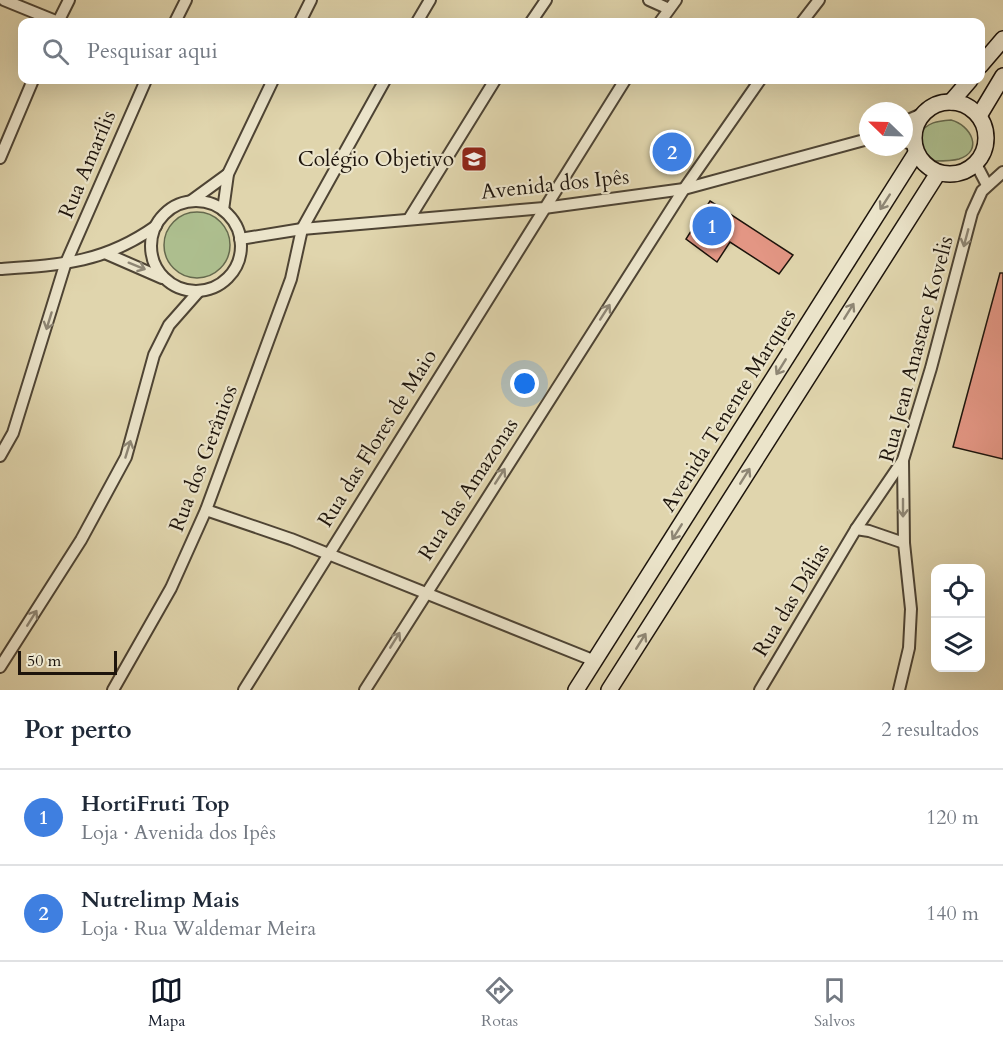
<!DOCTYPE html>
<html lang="pt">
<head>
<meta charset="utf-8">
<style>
  :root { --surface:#fff; --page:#f6f6f7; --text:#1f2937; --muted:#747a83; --line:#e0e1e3; --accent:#111827 }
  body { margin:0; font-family:Cardo,serif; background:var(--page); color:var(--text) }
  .controls { position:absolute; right:18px; bottom:18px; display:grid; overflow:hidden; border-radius:12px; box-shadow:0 6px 24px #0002 }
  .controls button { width:54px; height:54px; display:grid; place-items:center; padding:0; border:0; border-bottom:2px solid var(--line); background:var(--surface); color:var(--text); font:30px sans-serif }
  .compass { position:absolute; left:859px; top:102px; width:54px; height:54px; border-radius:50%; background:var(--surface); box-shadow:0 6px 24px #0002; rotate:293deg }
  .scale { position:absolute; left:18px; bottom:15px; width:99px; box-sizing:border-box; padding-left:6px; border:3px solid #1d140c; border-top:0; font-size:16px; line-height:21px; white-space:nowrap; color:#1d140c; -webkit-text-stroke:4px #ebe4ca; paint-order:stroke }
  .you { position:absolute; left:525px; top:384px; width:21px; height:21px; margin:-15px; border:4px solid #fff; border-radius:50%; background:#1a73e8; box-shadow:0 0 0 9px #1a73e833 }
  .badge { display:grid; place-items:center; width:39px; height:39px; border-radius:50%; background:var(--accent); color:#fff; font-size:20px; font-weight:700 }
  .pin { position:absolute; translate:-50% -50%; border:3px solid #fff; box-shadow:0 2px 6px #0006 }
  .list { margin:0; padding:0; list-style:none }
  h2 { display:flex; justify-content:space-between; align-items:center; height:78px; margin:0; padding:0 24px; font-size:26px }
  h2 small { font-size:20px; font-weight:400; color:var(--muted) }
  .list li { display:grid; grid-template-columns:39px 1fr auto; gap:18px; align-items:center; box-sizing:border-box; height:96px; padding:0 24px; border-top:2px solid var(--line) }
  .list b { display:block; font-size:22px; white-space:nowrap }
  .list p { margin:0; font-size:20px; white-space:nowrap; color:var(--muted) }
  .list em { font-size:20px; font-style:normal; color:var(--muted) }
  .icon { flex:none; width:33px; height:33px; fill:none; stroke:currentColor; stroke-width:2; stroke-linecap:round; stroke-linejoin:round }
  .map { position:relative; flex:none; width:1003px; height:690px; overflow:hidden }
  .search { position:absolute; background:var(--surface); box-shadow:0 6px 24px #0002; left:18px; right:18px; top:18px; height:66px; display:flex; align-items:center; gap:15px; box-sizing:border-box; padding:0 21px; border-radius:12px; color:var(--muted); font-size:22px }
  .sheet { height:270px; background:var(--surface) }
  nav { display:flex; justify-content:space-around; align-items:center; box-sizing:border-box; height:84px; border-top:2px solid var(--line); background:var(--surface); font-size:16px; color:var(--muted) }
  nav a { display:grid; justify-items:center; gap:3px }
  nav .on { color:var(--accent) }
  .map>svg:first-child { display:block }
  .green { fill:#adbe8e; stroke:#65694d; stroke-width:1.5 }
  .building { fill:#e39684; stroke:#1d140c; stroke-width:1.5 }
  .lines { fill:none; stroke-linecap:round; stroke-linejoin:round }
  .street-casing { stroke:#4e4434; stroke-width:14 }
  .secondary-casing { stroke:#1d140c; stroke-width:18 }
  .street { stroke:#ebe4ca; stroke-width:10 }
  .secondary { stroke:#ebe4ca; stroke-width:15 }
  .oneway { stroke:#8e8674 }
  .labels { text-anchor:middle; stroke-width:4.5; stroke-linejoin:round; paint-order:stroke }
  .poi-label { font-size:21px; fill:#1d140c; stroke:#ebe4ca; text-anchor:end }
  .street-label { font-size:21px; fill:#1d140c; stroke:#ebe4ca }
</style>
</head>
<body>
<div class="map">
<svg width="1003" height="690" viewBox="0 0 1003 690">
  <rect width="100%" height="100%" fill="#e0d5ad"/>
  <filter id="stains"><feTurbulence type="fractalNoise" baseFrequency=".00333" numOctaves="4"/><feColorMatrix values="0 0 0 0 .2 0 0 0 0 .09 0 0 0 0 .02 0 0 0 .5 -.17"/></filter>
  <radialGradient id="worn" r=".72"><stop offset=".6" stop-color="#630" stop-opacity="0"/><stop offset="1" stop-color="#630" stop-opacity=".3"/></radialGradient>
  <!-- green -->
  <g class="green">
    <path d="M951 120C971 125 984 151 959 159 952 161 942 161 935 161L923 151 920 134C927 122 938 121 951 120Z"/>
    <circle cx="197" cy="245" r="33"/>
  </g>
  <!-- building -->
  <g class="building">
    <path d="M710 201 793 255 779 274 730 242 717 262 686 239Z"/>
    <path d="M1000 273H1003V459L953 447Z"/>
  </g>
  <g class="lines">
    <defs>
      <g id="street">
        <path d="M4 0 58 22"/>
        <path d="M649 0 669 9"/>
        <path d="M58 22 69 0"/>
        <path d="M175 22 186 0"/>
        <path d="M300 22 311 0"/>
        <path d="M417 22 430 0"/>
        <path d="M531 22 546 0"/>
        <path d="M660 22 676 0"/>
        <path d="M802 22 819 0"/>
        <path d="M904 122 924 113"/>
        <path d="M904 142 914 144"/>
        <path d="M0 158 33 80"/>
        <path d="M976 164 987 185"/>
        <path d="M191 201 228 174"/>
        <circle cx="196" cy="246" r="45"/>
        <path d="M223 210 228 174 273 80"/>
        <path d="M409 219 495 80"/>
        <path d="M240 239 302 229 544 208 684 189 868 139"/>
        <path d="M107 254 162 278"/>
        <path d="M0 269C61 265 104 263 156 226"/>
        <path d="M0 456 13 433 65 265 146 80"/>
        <path d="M206 510 291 539 595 661"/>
        <path d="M856 529 869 531 904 543"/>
        <path d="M0 667 81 540 126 457 154 355 169 325 199 291"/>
        <path d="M113 690 171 588 206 510 291 279 302 229 385 80"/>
        <path d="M244 690 625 80"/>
        <path d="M365 690 684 189 760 80"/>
        <path d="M760 690 856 529 903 460"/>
        <path d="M899 690 909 648 911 609 904 543 903 460 931 368 972 213 982 191 1003 172"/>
      </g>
      <g id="secondary">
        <path d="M980 66 1003 39"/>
        <circle cx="950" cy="138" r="36"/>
        <path d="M951 102 970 80"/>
        <path d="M979 116 1003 76"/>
        <path d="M576 690 916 153"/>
        <path d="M609 690 938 173"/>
      </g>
    </defs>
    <!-- street casing -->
    <use href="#street" class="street-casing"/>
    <!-- secondary casing -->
    <use href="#secondary" class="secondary-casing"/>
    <!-- street -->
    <use href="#street" class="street"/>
    <!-- secondary -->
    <use href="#secondary" class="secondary"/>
  </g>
  <!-- one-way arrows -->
  <defs><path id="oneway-shaft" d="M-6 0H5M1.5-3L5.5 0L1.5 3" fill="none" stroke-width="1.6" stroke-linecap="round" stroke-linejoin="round" transform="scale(1.5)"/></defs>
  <g class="oneway">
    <use href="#oneway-shaft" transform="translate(885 202) rotate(123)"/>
    <use href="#oneway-shaft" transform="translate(966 238) rotate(105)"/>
    <use href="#oneway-shaft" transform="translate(137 266) rotate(22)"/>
    <use href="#oneway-shaft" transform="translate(849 311) rotate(-58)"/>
    <use href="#oneway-shaft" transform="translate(605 312) rotate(-57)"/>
    <use href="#oneway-shaft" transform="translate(49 321) rotate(107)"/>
    <use href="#oneway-shaft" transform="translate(781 367) rotate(122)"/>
    <use href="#oneway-shaft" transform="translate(128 449) rotate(-73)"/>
    <use href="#oneway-shaft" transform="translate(500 476) rotate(-57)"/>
    <use href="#oneway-shaft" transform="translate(745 476) rotate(-58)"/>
    <use href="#oneway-shaft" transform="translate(903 508) rotate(90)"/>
    <use href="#oneway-shaft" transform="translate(677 532) rotate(122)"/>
    <use href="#oneway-shaft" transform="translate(32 618) rotate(-58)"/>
    <use href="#oneway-shaft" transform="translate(395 640) rotate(-58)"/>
    <use href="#oneway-shaft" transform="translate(641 641) rotate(-58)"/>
  </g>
  <!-- icons -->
  <defs>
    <symbol id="school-square" viewBox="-11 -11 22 22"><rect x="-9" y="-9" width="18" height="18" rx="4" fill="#8f2418" stroke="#ebe4ca"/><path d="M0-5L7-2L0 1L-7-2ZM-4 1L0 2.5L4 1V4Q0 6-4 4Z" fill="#fff"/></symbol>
  </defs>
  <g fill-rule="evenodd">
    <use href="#school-square" x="459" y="144" width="30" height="30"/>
  </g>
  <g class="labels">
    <!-- poi labels -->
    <g class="poi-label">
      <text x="454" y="166">Colégio Objetivo</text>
    </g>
    <!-- street labels -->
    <g class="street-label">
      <text transform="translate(87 164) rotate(-67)" y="7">Rua Amarílis</text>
      <text transform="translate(555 184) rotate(-6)" y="7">Avenida dos Ipês</text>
      <text transform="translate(916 349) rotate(-75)" y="7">Rua Jean Anastace Kovelis</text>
      <text transform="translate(728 410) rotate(-58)" y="7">Avenida Tenente Marques</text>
      <text transform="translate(377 438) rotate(-58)" y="7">Rua das Flores de Maio</text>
      <text transform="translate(203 458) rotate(-69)" y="7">Rua dos Gerânios</text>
      <text transform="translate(468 489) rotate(-57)" y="7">Rua das Amazonas</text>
      <text transform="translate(791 600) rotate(-59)" y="7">Rua das Dálias</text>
    </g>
  </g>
  <rect width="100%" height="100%" filter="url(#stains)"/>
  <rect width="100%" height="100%" fill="url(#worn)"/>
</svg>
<div class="controls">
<button><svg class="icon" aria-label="locate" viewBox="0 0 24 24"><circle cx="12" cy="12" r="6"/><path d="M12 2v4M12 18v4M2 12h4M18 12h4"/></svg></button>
<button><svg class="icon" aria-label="layers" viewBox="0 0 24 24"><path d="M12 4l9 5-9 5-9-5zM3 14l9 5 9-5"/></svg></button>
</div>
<svg class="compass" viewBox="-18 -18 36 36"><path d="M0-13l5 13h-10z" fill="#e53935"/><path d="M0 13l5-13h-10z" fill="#747a83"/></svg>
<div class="scale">50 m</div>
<div class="you"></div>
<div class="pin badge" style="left:712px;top:226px;background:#3f7fe0">1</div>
<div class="pin badge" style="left:672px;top:152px;background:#3f7fe0">2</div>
<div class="search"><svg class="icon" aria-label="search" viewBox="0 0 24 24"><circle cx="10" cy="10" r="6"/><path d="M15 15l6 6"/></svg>Pesquisar aqui</div>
</div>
<section class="sheet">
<h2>Por perto<small>2 resultados</small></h2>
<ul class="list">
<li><span class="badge" style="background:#3f7fe0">1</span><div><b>HortiFruti Top</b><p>Loja · Avenida dos Ipês</p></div><em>120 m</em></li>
<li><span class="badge" style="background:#3f7fe0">2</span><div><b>Nutrelimp Mais</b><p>Loja · Rua Waldemar Meira</p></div><em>140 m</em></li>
</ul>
</section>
<nav>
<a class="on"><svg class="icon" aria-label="map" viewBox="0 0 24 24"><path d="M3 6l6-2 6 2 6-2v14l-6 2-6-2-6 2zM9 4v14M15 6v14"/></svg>Mapa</a>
<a><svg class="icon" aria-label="directions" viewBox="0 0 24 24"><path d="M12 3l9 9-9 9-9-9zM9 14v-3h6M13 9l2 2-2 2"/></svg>Rotas</a>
<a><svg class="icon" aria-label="saved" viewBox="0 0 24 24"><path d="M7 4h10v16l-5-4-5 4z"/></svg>Salvos</a>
</nav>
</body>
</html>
